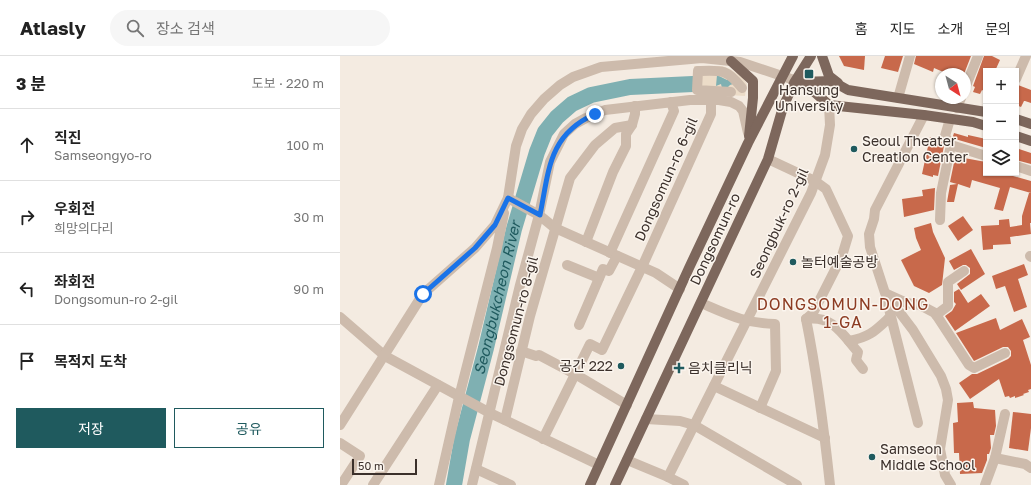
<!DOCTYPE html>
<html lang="ko">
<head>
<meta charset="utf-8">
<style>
  :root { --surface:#fff; --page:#f6f6f6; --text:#222; --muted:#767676; --line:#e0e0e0; --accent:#1f5a5e }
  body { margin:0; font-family:"Golos Text","Noto Sans KR",sans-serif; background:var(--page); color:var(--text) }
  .controls { position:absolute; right:12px; top:12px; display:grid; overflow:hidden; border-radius:0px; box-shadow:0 1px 3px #0004 }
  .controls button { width:36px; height:36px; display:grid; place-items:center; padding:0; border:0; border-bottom:1px solid var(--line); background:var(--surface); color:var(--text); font:20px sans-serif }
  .compass { position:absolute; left:595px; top:12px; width:36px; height:36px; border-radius:50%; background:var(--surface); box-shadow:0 1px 3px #0004; rotate:144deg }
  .scale { position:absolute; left:12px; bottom:10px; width:65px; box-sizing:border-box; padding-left:4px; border:2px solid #3b302b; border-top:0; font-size:11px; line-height:14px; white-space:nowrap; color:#3b302b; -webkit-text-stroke:3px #fbf5ee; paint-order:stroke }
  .stop { position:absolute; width:12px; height:12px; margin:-9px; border:3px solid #1a73e8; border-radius:50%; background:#fff }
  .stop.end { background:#1a73e8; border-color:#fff; box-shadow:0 1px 4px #0008 }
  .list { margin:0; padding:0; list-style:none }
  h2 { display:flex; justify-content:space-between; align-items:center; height:52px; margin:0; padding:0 16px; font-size:17px }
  h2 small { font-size:13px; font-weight:400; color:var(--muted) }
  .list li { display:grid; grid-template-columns:26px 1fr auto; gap:12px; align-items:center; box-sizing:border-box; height:72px; padding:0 16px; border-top:1px solid var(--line) }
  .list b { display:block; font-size:15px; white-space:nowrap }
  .list p { margin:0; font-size:13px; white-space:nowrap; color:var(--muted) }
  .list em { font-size:13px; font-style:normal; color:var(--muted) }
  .actions { display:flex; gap:8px; padding:12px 16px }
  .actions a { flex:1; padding:9px 0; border:1px solid var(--accent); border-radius:0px; text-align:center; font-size:14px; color:var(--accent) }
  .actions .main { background:var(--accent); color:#fff }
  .icon { flex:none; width:22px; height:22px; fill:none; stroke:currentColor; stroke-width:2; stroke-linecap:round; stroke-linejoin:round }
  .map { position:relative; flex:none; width:691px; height:429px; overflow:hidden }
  header { display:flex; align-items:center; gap:24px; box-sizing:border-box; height:56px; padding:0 20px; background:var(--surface); border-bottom:1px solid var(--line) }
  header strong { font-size:19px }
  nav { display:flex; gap:22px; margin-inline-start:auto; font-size:14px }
  .search { width:280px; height:36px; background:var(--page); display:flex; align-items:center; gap:10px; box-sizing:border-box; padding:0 14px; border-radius:22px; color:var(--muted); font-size:15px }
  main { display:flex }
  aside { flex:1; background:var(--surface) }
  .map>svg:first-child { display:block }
  .plaza { fill:#ecdcc8 }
  .water { fill:#7fb0b2 }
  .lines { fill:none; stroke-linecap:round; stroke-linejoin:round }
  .river { stroke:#7fb0b2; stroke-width:16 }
  .building { fill:#c8694b }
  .minor { stroke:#cdbbac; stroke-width:10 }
  .major { stroke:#7d675c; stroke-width:10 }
  .route { stroke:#1a73e8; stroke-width:5 }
  .poi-dot { fill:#1f5a5e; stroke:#fbf5ee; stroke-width:1.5 }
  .labels { text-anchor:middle; stroke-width:3; stroke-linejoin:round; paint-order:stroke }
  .poi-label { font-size:14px; fill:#3b302b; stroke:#fbf5ee; text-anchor:start }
  .street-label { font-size:14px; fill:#3b302b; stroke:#fbf5ee }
  .water-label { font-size:15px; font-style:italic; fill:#1f5a5e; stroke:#fbf5ee }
  .quarter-label { font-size:16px; letter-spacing:1px; fill:#8c3b22; stroke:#fbf5ee }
</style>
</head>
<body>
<header>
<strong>Atlasly</strong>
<div class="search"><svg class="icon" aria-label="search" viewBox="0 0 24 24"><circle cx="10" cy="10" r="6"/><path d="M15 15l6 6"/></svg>장소 검색</div>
<nav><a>홈</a><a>지도</a><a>소개</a><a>문의</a></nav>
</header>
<main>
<aside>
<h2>3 분<small>도보 · 220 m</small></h2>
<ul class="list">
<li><svg class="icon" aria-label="ahead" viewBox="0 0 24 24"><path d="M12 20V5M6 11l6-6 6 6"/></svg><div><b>직진</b><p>Samseongyo-ro</p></div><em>100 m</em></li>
<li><svg class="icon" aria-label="right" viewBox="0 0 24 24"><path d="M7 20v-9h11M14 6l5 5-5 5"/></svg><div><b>우회전</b><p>희망의다리</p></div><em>30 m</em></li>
<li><svg class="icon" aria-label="left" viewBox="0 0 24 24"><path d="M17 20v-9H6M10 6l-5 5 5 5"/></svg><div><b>좌회전</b><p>Dongsomun-ro 2-gil</p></div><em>90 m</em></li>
<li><svg class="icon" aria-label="arrive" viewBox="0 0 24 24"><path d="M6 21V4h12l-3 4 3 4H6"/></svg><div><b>목적지 도착</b></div></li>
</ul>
<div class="actions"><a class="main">저장</a><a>공유</a></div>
</aside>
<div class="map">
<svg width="691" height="429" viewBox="0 0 691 429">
  <rect width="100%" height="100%" fill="#f4ebe1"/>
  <!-- plaza -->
  <path class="plaza" d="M354 10H382L390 13 402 21 407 28 405 40 353 37Z"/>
  <!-- water -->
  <path class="water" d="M377 19 387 24 390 23 393 28 390 29 386 33 382 32 381 28 376 30Z"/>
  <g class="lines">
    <!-- river -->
    <path class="river" id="s1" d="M114 429 122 383 146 292 174 173 197 96 205 76 217 61 232 48 251 39 290 31 353 28"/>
  </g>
  <!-- building -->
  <g class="building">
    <path d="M499 0H525L524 14 504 10Z"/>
    <path d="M545 0H563L558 16 541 12Z"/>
    <path d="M576 0H631L624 18H608L594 12 593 16 574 8Z"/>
    <path d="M644 0H652L660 4 655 15H646V36L642 34 640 38 633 36 635 31 633 30Z"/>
    <path d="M678 29 691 34V47L685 45H684L681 51 676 49V33Z"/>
    <path d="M614 77 628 81V79L646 83V92L615 83 613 80Z"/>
    <path d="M590 81 599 82 604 90 598 120 593 119V121L582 118Z"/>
    <path d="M676 92 691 97V108L676 104Z"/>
    <path d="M616 97 624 100V102L646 106V117H673V120L691 125V137L670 131 663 155 654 153 660 132 632 124 630 132 618 128 614 146H607L610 129 617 128 610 126Z"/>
    <path d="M595 132 594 154 564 161 562 143 583 140 582 134Z"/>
    <path d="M689 137H691V167H690L691 178 670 181 671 188 653 189V193L643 194 641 170 659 169V164L669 163 670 171 682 169V160Z"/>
    <path d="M623 160 633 174 618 185 608 170Z"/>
    <path d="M591 167 593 176 605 202 602 229 589 237 574 230 561 204 581 194 576 182 574 172Z"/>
    <path d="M631 193 645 218 621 234 617 228 630 218V212L626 209H623L614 214 609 205Z"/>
    <path d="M684 208 688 219 678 223 687 251 674 256 665 230 656 233 652 220Z"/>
    <path d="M619 233 628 247 641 238 650 250 615 275 605 260 612 255 616 248 614 246V236Z"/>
    <path d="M656 262 660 274 682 263 690 281 683 284 691 309V333L688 334 689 336 683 338 684 339 675 342V340L670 342 669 340 665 341 659 323 630 343 619 327 632 318H637L668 303 671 300V295L668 291H663L634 305 616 277Z"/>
    <path d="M633 346 634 352 655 354 656 370 654 379H650L651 392 649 398H647V404L642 417 620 418 619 397H614L613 367 618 366 617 347Z"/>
    <path d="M673 356 691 358V372L688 395 669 392Z"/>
  </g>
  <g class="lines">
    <!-- minor -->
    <g class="minor">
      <path d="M676 23 686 0"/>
      <path d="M625 32 638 0"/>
      <path d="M391 36 357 34 358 15C382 14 387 13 402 32"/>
      <path d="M558 42 570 0"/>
      <path d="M617 52 621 42"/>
      <path d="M584 59 535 154 534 163 529 178 530 191 545 237 573 274 601 320 606 333 608 344 600 393 605 419 611 429"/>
      <path d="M610 63 605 80 611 89 646 100"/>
      <path d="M428 103 475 125 486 133 508 180 502 200 473 257 466 263"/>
      <path d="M676 110 691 115"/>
      <path d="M168 142 199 159 215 172 316 217 340 233"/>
      <path d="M600 164 601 137 611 89"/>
      <path d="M246 186 273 116 286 90V78L292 69 295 58V50"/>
      <path d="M270 197 334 55 331 46"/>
      <path d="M690 200 691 201"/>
      <path d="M227 209 259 222"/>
      <path d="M547 238 567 247 580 249 595 257 629 309 634 312 665 297"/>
      <path d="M546 241 578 367"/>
      <path d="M361 247C389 259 404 267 435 268L436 315 420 352"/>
      <path d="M596 259 608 250V226L624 215"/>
      <path d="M0 261 45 300 150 357 259 409"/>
      <path d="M466 263C477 318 484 373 490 429"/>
      <path d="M466 263C493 259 502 278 518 296L516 304 523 313"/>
      <path d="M239 269 263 213 269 215 277 200"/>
      <path d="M509 285C530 281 535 275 550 261"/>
      <path d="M181 295 196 300 199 299 235 318 287 349"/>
      <path d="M374 330 485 382"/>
      <path d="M306 363 340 365 354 369 457 429"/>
      <path d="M165 364 190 260 230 122 255 89 275 72 292 69"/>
      <path d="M0 369 83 238 135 192 155 169 168 142 176 90 182 73 191 58 204 43 220 29 233 21 261 11 362 2 400 6 460 26"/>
      <path d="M203 383 250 288 262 294 302 211 371 58V45"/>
      <path d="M0 387 20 400 1 429"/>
      <path d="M655 402 685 408 691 412"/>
      <path d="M287 404 328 421 344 429"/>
      <path d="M136 413 171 429"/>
      <path d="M328 421 471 137 485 99 490 69 489 49"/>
      <path d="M33 429 98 329"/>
      <path d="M99 429 119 341 157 192 164 157"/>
      <path d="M132 429 180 229 199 159 210 106 224 78 235 68 246 62 265 54 350 44H379L391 46 399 50 403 55 408 77"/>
      <path d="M645 429 655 402 665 358"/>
    </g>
    <!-- major -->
    <g class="major">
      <path d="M482 0 489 20 498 27"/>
      <path d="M391 5 413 25V42L409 80"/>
      <path d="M460 26 471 33 489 49 584 59 633 66 646 70"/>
      <path d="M460 26 492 25 508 34 646 56"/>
      <path d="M676 63 691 68"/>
      <path d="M676 80 691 85"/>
      <path d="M250 429 349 212 408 87 453 0"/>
      <path d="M275 429 428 103 443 51 454 27 471 0"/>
    </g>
  </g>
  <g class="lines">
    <!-- route -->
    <path class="route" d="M83 238 135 192 155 169 168 142 200 159C209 115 208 79 255 58"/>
  </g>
  <!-- markers -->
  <g class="poi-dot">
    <rect x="464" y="13" width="10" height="10" rx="2"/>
    <circle cx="514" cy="93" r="4"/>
    <circle cx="453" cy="206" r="4"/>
    <circle cx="281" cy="310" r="4"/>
    <path d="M337 306h4v4h4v4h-4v4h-4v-4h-4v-4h4z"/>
    <circle cx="532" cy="401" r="4"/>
  </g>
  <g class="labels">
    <!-- poi labels -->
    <g class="poi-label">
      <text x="469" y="39" text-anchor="middle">Hansung<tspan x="469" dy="16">University</tspan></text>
      <text x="522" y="90">Seoul Theater<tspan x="522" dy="16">Creation Center</tspan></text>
      <text x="461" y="211">놀터예술공방</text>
      <text x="273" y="315" text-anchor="end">공간 222</text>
      <text x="348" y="317">음치클리닉</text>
      <text x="540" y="398">Samseon<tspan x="540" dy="16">Middle School</tspan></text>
    </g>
    <!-- street labels -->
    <g class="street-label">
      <text transform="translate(326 123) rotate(-66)" y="5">Dongsomun-ro 6-gil</text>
      <text transform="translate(439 167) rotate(-65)" y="5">Seongbuk-ro 2-gil</text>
      <text transform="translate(375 183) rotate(-65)" y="5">Dongsomun-ro</text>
      <text transform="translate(176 265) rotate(-75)" y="5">Dongsomun-ro 8-gil</text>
    </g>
    <!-- water labels -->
    <g class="water-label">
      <text dy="5" stroke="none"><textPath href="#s1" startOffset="192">Seongbukcheon River</textPath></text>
    </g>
    <!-- quarter labels -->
    <g class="quarter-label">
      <text x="503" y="254">DONGSOMUN-DONG<tspan x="503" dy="18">1-GA</tspan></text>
    </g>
  </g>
</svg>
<div class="controls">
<button>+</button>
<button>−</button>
<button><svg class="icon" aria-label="layers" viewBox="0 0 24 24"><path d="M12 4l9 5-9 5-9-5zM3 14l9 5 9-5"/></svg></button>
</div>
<svg class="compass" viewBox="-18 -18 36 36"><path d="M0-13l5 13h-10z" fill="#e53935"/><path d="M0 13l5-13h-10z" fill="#767676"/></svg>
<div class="scale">50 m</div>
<div class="stop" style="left:83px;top:238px"></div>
<div class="stop end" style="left:255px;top:58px"></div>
</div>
</main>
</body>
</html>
